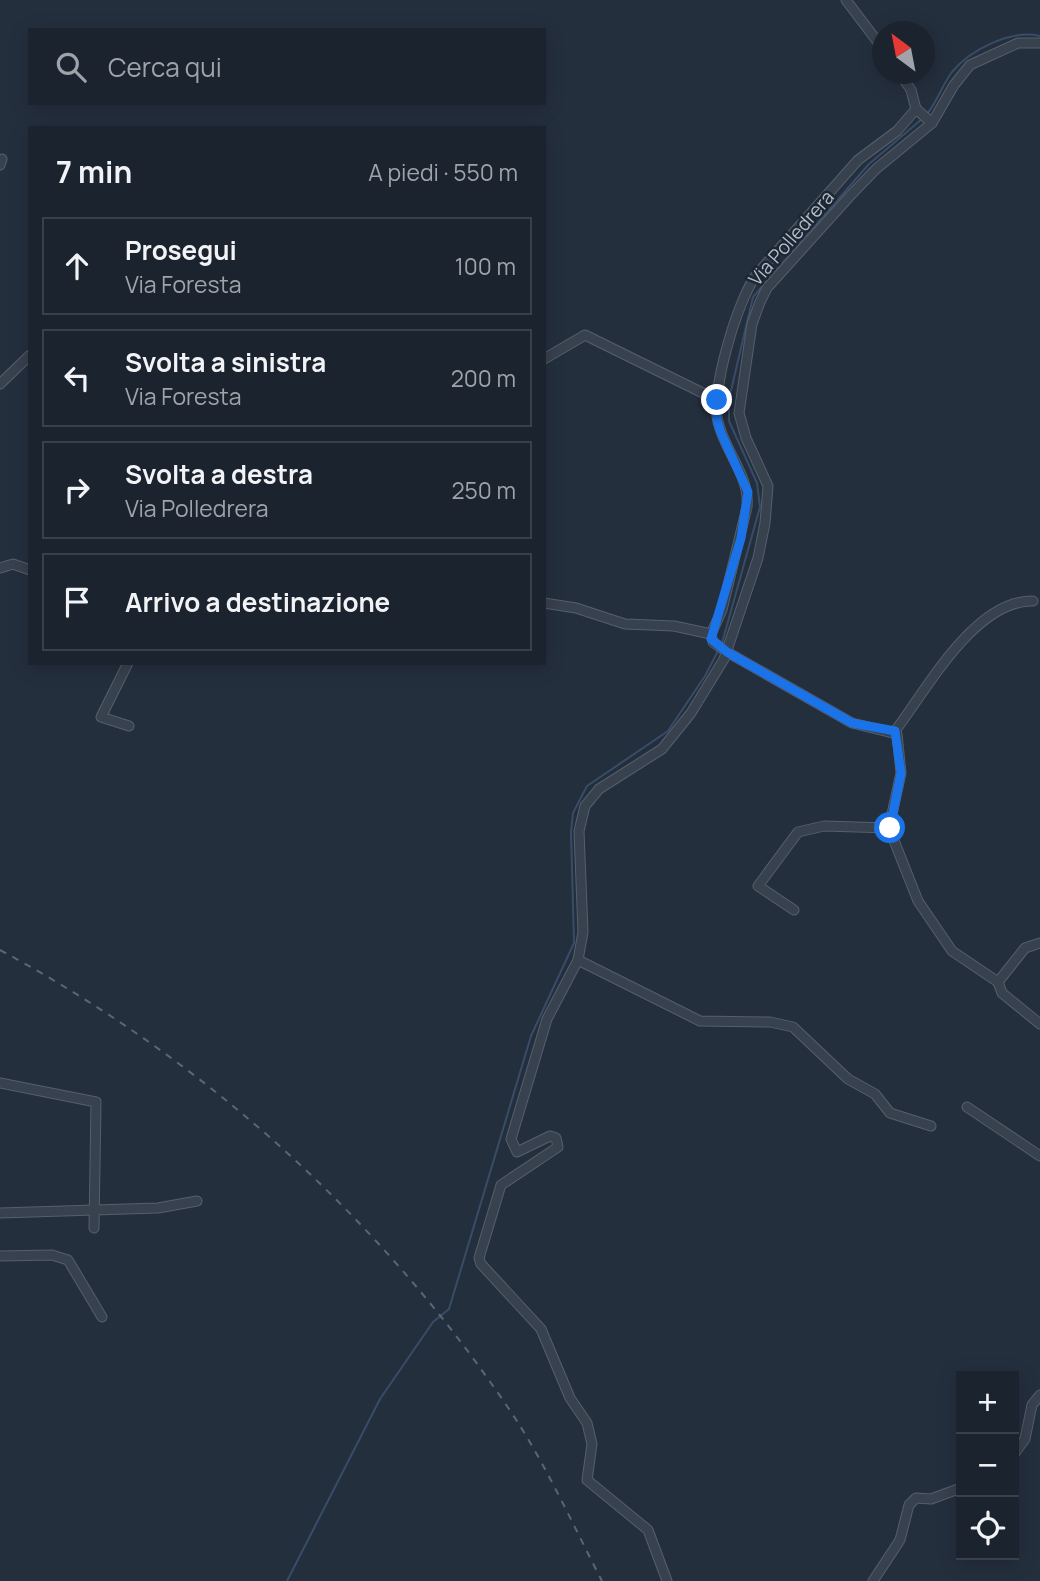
<!DOCTYPE html>
<html lang="it">
<head>
<meta charset="utf-8">
<style>
  :root { --surface:#1b232e; --page:#282f3a; --text:#f1f3f6; --muted:#a0a4aa; --line:#39404a }
  body { margin:0; font-family:Manrope,sans-serif; background:var(--page); color:var(--text) }
  .controls { position:absolute; right:21px; bottom:21px; display:grid; overflow:hidden; border-radius:0px; box-shadow:0 4px 18px #0003 }
  .controls button { width:63px; height:63px; display:grid; place-items:center; padding:0; border:0; border-bottom:2px solid var(--line); background:var(--surface); color:var(--text); font:35px sans-serif }
  .compass { position:absolute; left:872px; top:21px; width:63px; height:63px; border-radius:50%; background:var(--surface); box-shadow:0 4px 18px #0003; rotate:328deg }
  .stop { position:absolute; width:21px; height:21px; margin:-16px; border:5px solid #1a73e8; border-radius:50%; background:#fff }
  .stop.end { background:#1a73e8; border-color:#fff; box-shadow:0 2px 7px #0008 }
  .list { margin:0; padding:0; list-style:none }
  h2 { display:flex; justify-content:space-between; align-items:center; height:91px; margin:0; padding:0 28px; font-size:30px }
  h2 small { font-size:23px; font-weight:400; color:var(--muted) }
  .list li { display:grid; grid-template-columns:46px 1fr auto; gap:21px; align-items:center; box-sizing:border-box; height:98px; margin:0 14px 14px; padding:0 14px; border:2px solid var(--line); border-radius:0px }
  .list b { display:block; font-size:26px; white-space:nowrap }
  .list p { margin:0; font-size:23px; white-space:nowrap; color:var(--muted) }
  .list em { font-size:23px; font-style:normal; color:var(--muted) }
  .icon { flex:none; width:38px; height:38px; fill:none; stroke:currentColor; stroke-width:2; stroke-linecap:round; stroke-linejoin:round }
  .map { position:relative; flex:none; width:1040px; height:1581px; overflow:hidden }
  .search { position:absolute; background:var(--surface); box-shadow:0 4px 18px #0003; left:28px; top:28px; width:518px; height:77px; display:flex; align-items:center; gap:18px; box-sizing:border-box; padding:0 24px; border-radius:0px; color:var(--muted); font-size:26px }
  .panel { position:absolute; background:var(--surface); box-shadow:0 4px 18px #0003; left:28px; top:126px; width:518px; height:539px; border-radius:0px }
  .map>svg:first-child { display:block }
  .lines { fill:none; stroke-linecap:round; stroke-linejoin:round }
  .stream { stroke:#394c67; stroke-width:2 }
  .minor-casing { stroke:#565f6c; stroke-width:11 }
  .minor { stroke:#38414e; stroke-width:9 }
  .rail { stroke:#5a6575; stroke-width:2; stroke-dasharray:7 7; stroke-linecap:butt }
  .route { stroke:#1a73e8; stroke-width:9 }
  .labels { text-anchor:middle; stroke-width:5; stroke-linejoin:round; paint-order:stroke }
  .street-label { font-size:19px; fill:#b4bcc9; stroke:#1d2633 }
</style>
</head>
<body>
<div class="map">
<svg width="1040" height="1581" viewBox="0 0 1040 1581">
  <rect width="100%" height="100%" fill="#242f3e"/>
  <g class="lines">
    <!-- stream -->
    <g class="stream">
      <path d="M926 115C937 103 942 85 952 72 970 50 1011 29 1040 36"/>
      <path d="M722 643 760 507 757 483 729 421V399L753 297 869 164 922 119"/>
      <path d="M287 1581 380 1399 433 1322 449 1309 531 1036 574 943 571 832 573 813 587 786 668 731 705 676 718 651"/>
    </g>
    <defs>
      <g id="minor">
        <path d="M846 0 883 49"/>
        <path d="M916 109 932 123"/>
        <path d="M0 165 2 159"/>
        <path d="M544 359 585 335 717 400"/>
        <path d="M0 384 30 355"/>
        <path d="M0 568 13 564 30 570"/>
        <path d="M544 603 576 608 625 624 674 626 711 634"/>
        <path d="M711 634 722 610 747 507C750 476 725 452 718 422 710 392 738 298 757 274L858 160 897 131 916 109 911 90 900 74"/>
        <path d="M711 634 713 642 727 652 852 723 897 734 901 773 889 828 918 901 952 951 998 982 1002 993 1040 1024"/>
        <path d="M128 663 101 717 129 726"/>
        <path d="M895 731C926 691 974 600 1033 601"/>
        <path d="M794 910 758 886 798 832 824 826 889 828"/>
        <path d="M578 960 700 1021 770 1022 793 1027 848 1079 875 1094 890 1113 931 1126"/>
        <path d="M998 982 1025 948 1040 943"/>
        <path d="M0 1083 96 1102 94 1228"/>
        <path d="M967 1107 1040 1156"/>
        <path d="M0 1213 158 1208 197 1201"/>
        <path d="M0 1256 52 1255 68 1260 102 1317"/>
        <path d="M1014 1454 1025 1439 1032 1405 1040 1395"/>
        <path d="M667 1581 648 1530 587 1480 592 1444 587 1423 570 1398 541 1329 481 1264 479 1258 501 1185 558 1147 556 1138 550 1136 517 1152 511 1139 547 1019 578 960 583 932 579 831 585 806 599 789 662 749 691 713 724 659 758 558 765 523 768 486 746 438 739 413 752 324 760 302 767 288 849 197 876 169 932 123 954 85 970 65 1018 43H1040"/>
        <path d="M873 1581 900 1540 909 1505 916 1498 931 1499 961 1488"/>
      </g>
    </defs>
    <!-- minor casing -->
    <use href="#minor" class="minor-casing"/>
    <!-- minor -->
    <use href="#minor" class="minor"/>
    <!-- rail -->
    <path class="rail" d="M0 950C208 1062 384 1221 515 1418 548 1469 574 1527 602 1581"/>
  </g>
  <g class="lines">
    <!-- route -->
    <path class="route" d="M717 400V420L721 433 748 492 741 538 711 639 727 652 852 723 895 731 901 773 890 828"/>
  </g>
  <g class="labels">
    <!-- street labels -->
    <g class="street-label">
      <text transform="translate(791 238) rotate(-49)" y="7">Via Polledrera</text>
    </g>
  </g>
</svg>
<div class="controls">
<button>+</button>
<button>−</button>
<button><svg class="icon" aria-label="locate" viewBox="0 0 24 24"><circle cx="12" cy="12" r="6"/><path d="M12 2v4M12 18v4M2 12h4M18 12h4"/></svg></button>
</div>
<svg class="compass" viewBox="-18 -18 36 36"><path d="M0-13l5 13h-10z" fill="#e53935"/><path d="M0 13l5-13h-10z" fill="#a0a4aa"/></svg>
<div class="stop" style="left:890px;top:828px"></div>
<div class="stop end" style="left:717px;top:400px"></div>
<div class="search"><svg class="icon" aria-label="search" viewBox="0 0 24 24"><circle cx="10" cy="10" r="6"/><path d="M15 15l6 6"/></svg>Cerca qui</div>
<section class="panel">
<h2>7 min<small>A piedi · 550 m</small></h2>
<ul class="list">
<li><svg class="icon" aria-label="ahead" viewBox="0 0 24 24"><path d="M12 20V5M6 11l6-6 6 6"/></svg><div><b>Prosegui</b><p>Via Foresta</p></div><em>100 m</em></li>
<li><svg class="icon" aria-label="left" viewBox="0 0 24 24"><path d="M17 20v-9H6M10 6l-5 5 5 5"/></svg><div><b>Svolta a sinistra</b><p>Via Foresta</p></div><em>200 m</em></li>
<li><svg class="icon" aria-label="right" viewBox="0 0 24 24"><path d="M7 20v-9h11M14 6l5 5-5 5"/></svg><div><b>Svolta a destra</b><p>Via Polledrera</p></div><em>250 m</em></li>
<li><svg class="icon" aria-label="arrive" viewBox="0 0 24 24"><path d="M6 21V4h12l-3 4 3 4H6"/></svg><div><b>Arrivo a destinazione</b></div></li>
</ul>
</section>
</div>
</body>
</html>
